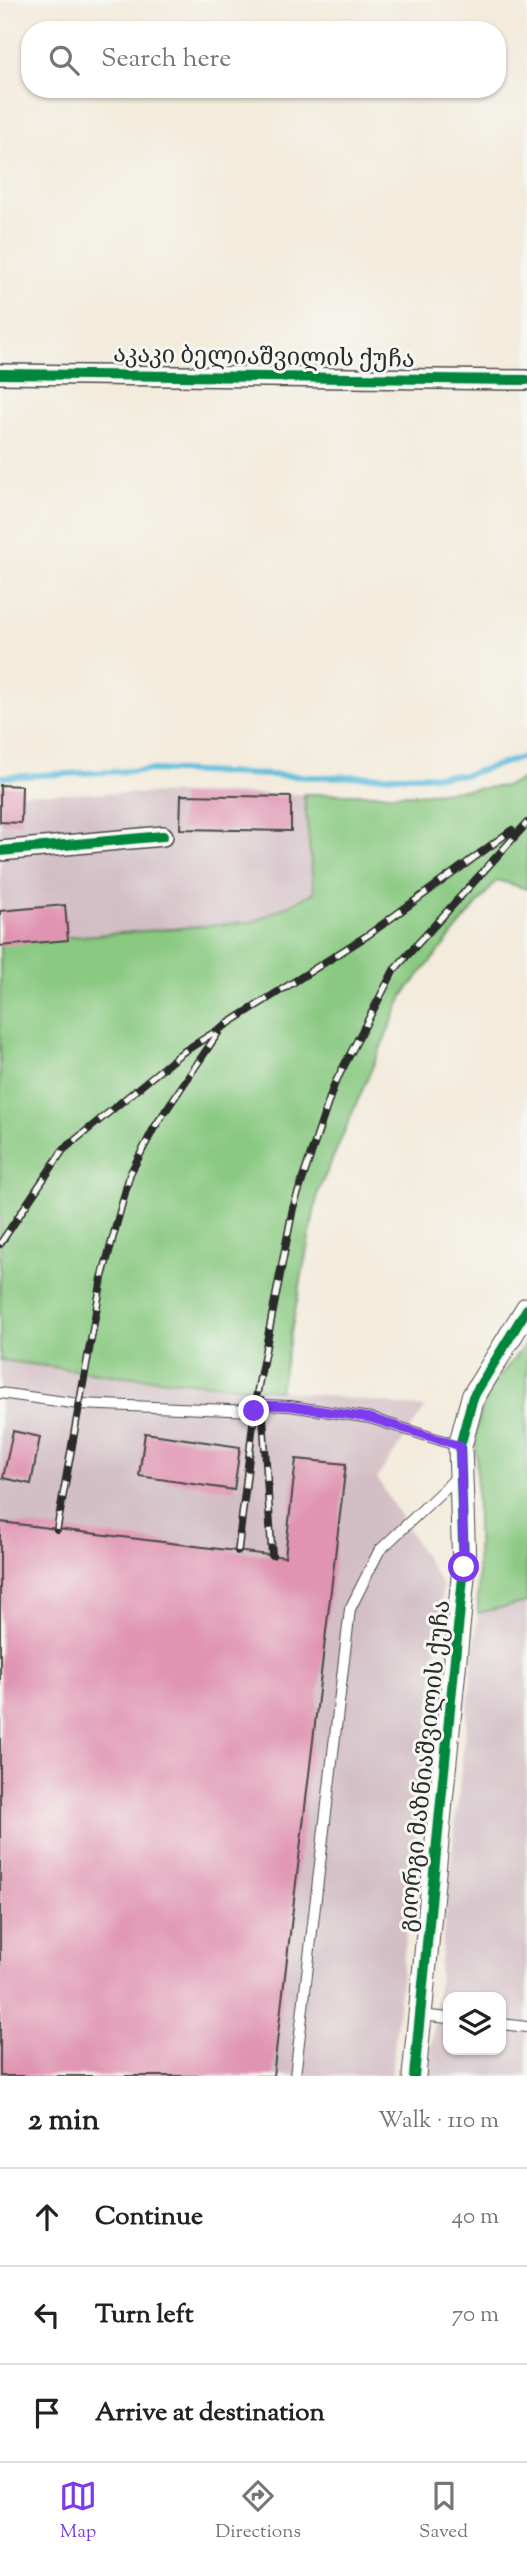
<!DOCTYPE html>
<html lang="en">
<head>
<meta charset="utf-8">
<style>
  :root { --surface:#fff; --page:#f2f2f2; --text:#222; --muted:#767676; --line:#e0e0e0; --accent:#7c3aed }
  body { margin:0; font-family:"Sorts Mill Goudy","Noto Serif Georgian",serif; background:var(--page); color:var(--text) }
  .controls { position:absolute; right:21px; bottom:21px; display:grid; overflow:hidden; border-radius:14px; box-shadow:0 2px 5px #0004 }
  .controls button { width:63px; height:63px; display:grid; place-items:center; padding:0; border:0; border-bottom:2px solid var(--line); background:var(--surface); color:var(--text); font:35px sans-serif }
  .stop { position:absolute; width:21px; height:21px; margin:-16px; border:5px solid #7c3aed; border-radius:50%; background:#fff }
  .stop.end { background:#7c3aed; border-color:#fff; box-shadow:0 2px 7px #0008 }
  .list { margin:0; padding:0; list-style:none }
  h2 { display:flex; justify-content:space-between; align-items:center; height:91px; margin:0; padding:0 28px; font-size:30px }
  h2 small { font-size:23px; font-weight:400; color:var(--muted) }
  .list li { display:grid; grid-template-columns:46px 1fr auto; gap:21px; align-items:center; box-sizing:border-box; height:98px; padding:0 28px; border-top:2px solid var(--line) }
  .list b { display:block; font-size:26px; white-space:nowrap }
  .list em { font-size:23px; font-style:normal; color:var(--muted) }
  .icon { flex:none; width:38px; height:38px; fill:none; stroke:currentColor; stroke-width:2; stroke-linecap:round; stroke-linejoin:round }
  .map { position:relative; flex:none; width:527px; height:2076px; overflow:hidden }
  .search { position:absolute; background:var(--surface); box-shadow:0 2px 5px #0004; left:21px; right:21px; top:21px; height:77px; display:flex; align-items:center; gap:18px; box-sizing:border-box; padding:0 24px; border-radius:28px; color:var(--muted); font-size:26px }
  .sheet { height:385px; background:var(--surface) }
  nav { display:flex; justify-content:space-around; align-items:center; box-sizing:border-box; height:98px; border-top:2px solid var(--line); background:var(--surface); font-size:19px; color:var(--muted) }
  nav a { display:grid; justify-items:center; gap:4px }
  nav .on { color:var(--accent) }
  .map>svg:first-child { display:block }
  .industrial { fill:#d2bec4; fill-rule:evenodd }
  .green { fill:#89c981; stroke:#5a7a56; stroke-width:2 }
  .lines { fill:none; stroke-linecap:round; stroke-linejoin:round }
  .stream { stroke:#5bbbd9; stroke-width:6 }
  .building { fill:#e094b2 }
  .service-casing { stroke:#494845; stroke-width:12 }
  .minor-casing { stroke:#494845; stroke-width:22 }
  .tertiary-casing { stroke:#494845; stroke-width:25 }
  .service { stroke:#fff; stroke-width:10 }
  .minor { stroke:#fff; stroke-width:19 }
  .tertiary { stroke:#fff; stroke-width:23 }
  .rail-casing { stroke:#2b2b2b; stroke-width:8 }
  .rail { stroke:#f6f6f2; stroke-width:5; stroke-dasharray:16; stroke-linecap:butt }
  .cycleway-casing { stroke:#f6f6f2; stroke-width:15 }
  .cycleway { stroke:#00873e; stroke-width:10 }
  .route { stroke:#7c3aed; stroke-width:9 }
  .labels { text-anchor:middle; stroke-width:6; stroke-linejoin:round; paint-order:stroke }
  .street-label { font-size:24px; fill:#2b2b2b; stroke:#f6f6f2 }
</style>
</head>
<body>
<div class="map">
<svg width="527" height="2076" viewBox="0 0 527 2076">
  <rect width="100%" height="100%" fill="#f6f6f2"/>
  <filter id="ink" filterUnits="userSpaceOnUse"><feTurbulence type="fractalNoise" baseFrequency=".0143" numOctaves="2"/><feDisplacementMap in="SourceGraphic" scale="14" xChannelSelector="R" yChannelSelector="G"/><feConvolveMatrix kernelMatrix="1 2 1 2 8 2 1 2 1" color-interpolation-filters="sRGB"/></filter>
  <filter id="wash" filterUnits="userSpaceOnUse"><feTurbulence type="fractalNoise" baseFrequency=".00686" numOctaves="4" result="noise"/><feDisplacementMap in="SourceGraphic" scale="28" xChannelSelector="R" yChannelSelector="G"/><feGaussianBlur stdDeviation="1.57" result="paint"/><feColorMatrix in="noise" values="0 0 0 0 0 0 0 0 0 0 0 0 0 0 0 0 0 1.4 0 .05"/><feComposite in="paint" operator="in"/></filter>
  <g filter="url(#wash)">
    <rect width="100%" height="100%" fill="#f3ebdb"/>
    <!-- industrial -->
    <g class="industrial">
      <path d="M0 793 304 794 314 893 253 922 0 943Z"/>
      <path d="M0 1360 112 1375 280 1390 425 1408 377 1478 443 1587 391 2076H0Z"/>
      <path d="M527 1602V2076H428L478 1613ZM448 1997H501V2050H448Z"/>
    </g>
    <!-- green -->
    <g class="green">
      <path d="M527 778V889L497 880 404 994 318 1192 280 1390 112 1375 0 1360V943L253 922 314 893 304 794H417L506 786Z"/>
      <path d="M527 1342V1602L478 1613 476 1431 487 1393Z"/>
    </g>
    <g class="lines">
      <!-- stream -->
      <path class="stream" d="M0 777 152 770 315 777 465 775 527 756"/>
    </g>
    <g id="blocks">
      <!-- building -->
      <g class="building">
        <path d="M0 785 22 786 21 823 0 822Z"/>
        <path d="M181 795 291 797V831L180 829Z"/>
        <path d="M65 905 68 940 0 946V911Z"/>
        <path d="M13 1431 40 1437 31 1484 3 1478Z"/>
        <path d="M145 1433 240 1447 234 1490 139 1476Z"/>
        <path d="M296 1459 346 1464 273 2076H0V1522L285 1557Z"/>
      </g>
    </g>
  </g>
  <g filter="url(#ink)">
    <use href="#blocks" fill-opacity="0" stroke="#494845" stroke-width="2"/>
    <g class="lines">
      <defs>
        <g id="service">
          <path d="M0 1393 79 1404 254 1411 263 1405 290 1406 370 1418 459 1446"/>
          <path d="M421 2015 448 2018"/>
          <path d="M501 2024 527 2027"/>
          <path d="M295 2076 350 1609 379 1551 458 1476"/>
        </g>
        <g id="minor">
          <path d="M0 374 527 380"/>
          <path d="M0 851 163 836"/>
        </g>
        <path id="tertiary" d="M414 2076 464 1567 460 1446 473 1397 527 1309"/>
      </defs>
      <!-- service casing -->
      <use href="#service" class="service-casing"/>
      <!-- minor casing -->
      <use href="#minor" class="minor-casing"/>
      <!-- tertiary casing -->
      <use href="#tertiary" class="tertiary-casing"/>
      <!-- service -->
      <use href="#service" class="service"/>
      <!-- minor -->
      <use href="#minor" class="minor"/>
      <!-- tertiary -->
      <use href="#tertiary" class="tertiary"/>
      <defs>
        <g id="rail">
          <path d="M0 1244 63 1150 180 1054 368 935 512 830"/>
          <path d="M262 1401 272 1555"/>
          <path d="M57 1529 102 1278 130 1174 154 1128 218 1033"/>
          <path d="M238 1551 256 1398 293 1208 334 1085 394 970 527 823"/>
        </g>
      </defs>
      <!-- rail casing -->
      <use href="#rail" class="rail-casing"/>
      <!-- rail -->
      <use href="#rail" class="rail"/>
      <defs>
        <g id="cycleway">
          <path d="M0 374 527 380"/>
          <path d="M0 851 163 836"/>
          <path d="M414 2076 464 1567 460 1446 473 1397 527 1309"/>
        </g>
      </defs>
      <!-- cycleway casing -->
      <use href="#cycleway" class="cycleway-casing"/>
      <!-- cycleway -->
      <use href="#cycleway" class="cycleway"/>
    </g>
  </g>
  <g class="lines" filter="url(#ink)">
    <!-- route -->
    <path class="route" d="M254 1411 262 1405 290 1406 370 1418 460 1446 464 1567"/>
  </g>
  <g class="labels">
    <!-- street labels -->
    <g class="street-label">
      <text transform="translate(264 356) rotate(1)" y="8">აკაკი ბელიაშვილის ქუჩა</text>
      <text transform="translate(424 1766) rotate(-84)" y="8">გიორგი მაზნიაშვილის ქუჩა</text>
    </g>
  </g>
</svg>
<div class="controls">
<button><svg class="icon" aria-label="layers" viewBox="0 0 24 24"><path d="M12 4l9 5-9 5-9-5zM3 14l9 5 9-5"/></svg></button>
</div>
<div class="stop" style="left:464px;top:1567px"></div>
<div class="stop end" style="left:254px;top:1411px"></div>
<div class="search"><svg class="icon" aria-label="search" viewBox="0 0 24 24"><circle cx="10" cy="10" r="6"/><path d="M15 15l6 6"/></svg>Search here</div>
</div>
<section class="sheet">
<h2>2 min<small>Walk · 110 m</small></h2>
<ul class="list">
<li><svg class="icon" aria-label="ahead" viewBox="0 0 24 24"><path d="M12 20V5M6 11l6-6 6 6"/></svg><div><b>Continue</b></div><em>40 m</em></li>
<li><svg class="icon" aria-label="left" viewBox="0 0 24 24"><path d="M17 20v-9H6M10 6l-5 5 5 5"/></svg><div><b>Turn left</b></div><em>70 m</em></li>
<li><svg class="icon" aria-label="arrive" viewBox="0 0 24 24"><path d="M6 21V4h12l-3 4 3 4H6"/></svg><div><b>Arrive at destination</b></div></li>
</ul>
</section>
<nav>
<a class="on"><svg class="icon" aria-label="map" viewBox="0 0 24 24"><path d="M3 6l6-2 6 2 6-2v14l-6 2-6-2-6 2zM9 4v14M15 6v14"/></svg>Map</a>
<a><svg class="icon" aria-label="directions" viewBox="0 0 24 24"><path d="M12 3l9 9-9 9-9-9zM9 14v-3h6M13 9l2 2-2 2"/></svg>Directions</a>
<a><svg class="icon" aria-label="saved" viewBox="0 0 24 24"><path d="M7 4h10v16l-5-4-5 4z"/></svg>Saved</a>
</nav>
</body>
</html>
